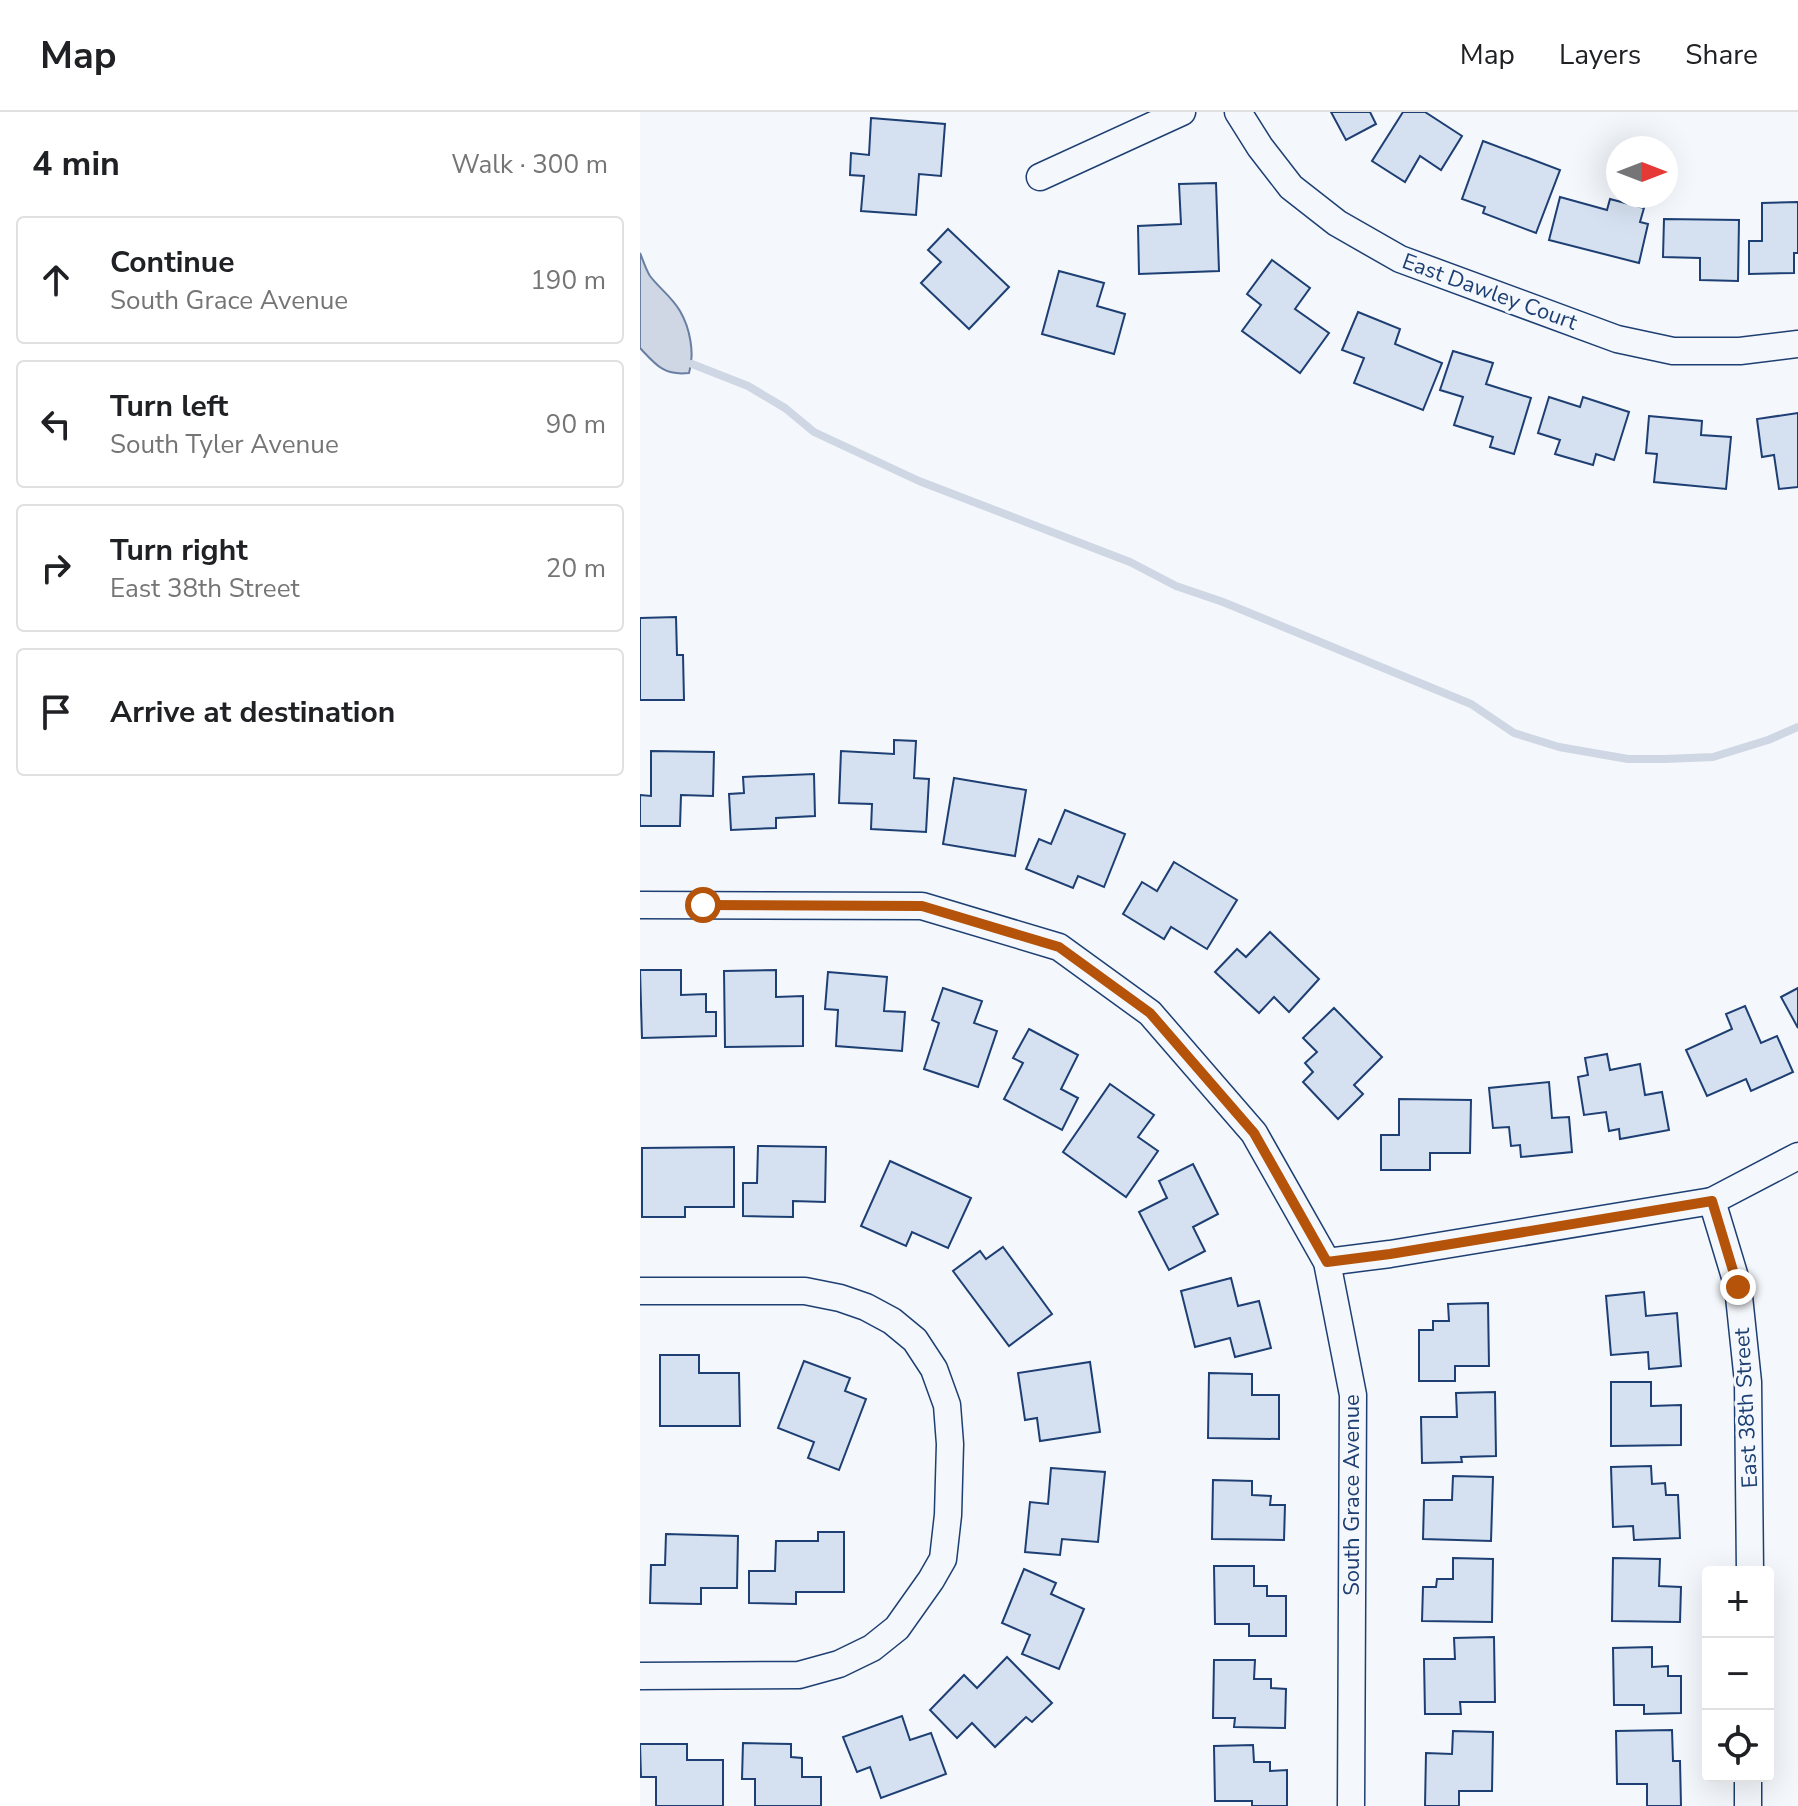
<!DOCTYPE html>
<html lang="en">
<head>
<meta charset="utf-8">
<style>
  :root { --surface:#fff; --page:#f2f2f2; --text:#202124; --muted:#757577; --line:#e0e0e0 }
  body { margin:0; font-family:"Nunito Sans",sans-serif; background:var(--page); color:var(--text) }
  .controls { position:absolute; right:24px; bottom:24px; display:grid; overflow:hidden; border-radius:8px; box-shadow:0 8px 32px #0002 }
  .controls button { width:72px; height:72px; display:grid; place-items:center; padding:0; border:0; border-bottom:2px solid var(--line); background:var(--surface); color:var(--text); font:40px sans-serif }
  .compass { position:absolute; left:966px; top:24px; width:72px; height:72px; border-radius:50%; background:var(--surface); box-shadow:0 8px 32px #0002; rotate:90deg }
  .stop { position:absolute; width:24px; height:24px; margin:-18px; border:6px solid #b45309; border-radius:50%; background:#fff }
  .stop.end { background:#b45309; border-color:#fff; box-shadow:0 2px 8px #0008 }
  .list { margin:0; padding:0; list-style:none }
  h2 { display:flex; justify-content:space-between; align-items:center; height:104px; margin:0; padding:0 32px; font-size:34px }
  h2 small { font-size:26px; font-weight:400; color:var(--muted) }
  .list li { display:grid; grid-template-columns:52px 1fr auto; gap:24px; align-items:center; box-sizing:border-box; height:128px; margin:0 16px 16px; padding:0 16px; border:2px solid var(--line); border-radius:8px }
  .list b { display:block; font-size:30px; white-space:nowrap }
  .list p { margin:0; font-size:26px; white-space:nowrap; color:var(--muted) }
  .list em { font-size:26px; font-style:normal; color:var(--muted) }
  .icon { flex:none; width:44px; height:44px; fill:none; stroke:currentColor; stroke-width:2; stroke-linecap:round; stroke-linejoin:round }
  .map { position:relative; flex:none; width:1158px; height:1694px; overflow:hidden }
  header { display:flex; align-items:center; gap:48px; box-sizing:border-box; height:112px; padding:0 40px; background:var(--surface); border-bottom:2px solid var(--line) }
  header strong { font-size:38px }
  nav { display:flex; gap:44px; margin-inline-start:auto; font-size:28px }
  main { display:flex }
  aside { flex:1; background:var(--surface) }
  .map>svg:first-child { display:block }
  .water { fill:#cfd7e4; stroke:#687fa3; stroke-width:2 }
  .lines { fill:none; stroke-linecap:round; stroke-linejoin:round }
  .stream { stroke:#cfd7e4; stroke-width:8 }
  .building { fill:#d5e0f0; stroke:#1d3f73; stroke-width:2 }
  .minor-casing { stroke:#1d3f73; stroke-width:29 }
  .minor { stroke:#f4f7fb; stroke-width:26 }
  .route { stroke:#b45309; stroke-width:10 }
  .labels { text-anchor:middle; stroke-width:6; stroke-linejoin:round; paint-order:stroke }
  .street-label { font-size:22px; fill:#1d3f73; stroke:#f4f7fb }
</style>
</head>
<body>
<header>
<strong>Map</strong>
<nav><a>Map</a><a>Layers</a><a>Share</a></nav>
</header>
<main>
<aside>
<h2>4 min<small>Walk · 300 m</small></h2>
<ul class="list">
<li><svg class="icon" aria-label="ahead" viewBox="0 0 24 24"><path d="M12 20V5M6 11l6-6 6 6"/></svg><div><b>Continue</b><p>South Grace Avenue</p></div><em>190 m</em></li>
<li><svg class="icon" aria-label="left" viewBox="0 0 24 24"><path d="M17 20v-9H6M10 6l-5 5 5 5"/></svg><div><b>Turn left</b><p>South Tyler Avenue</p></div><em>90 m</em></li>
<li><svg class="icon" aria-label="right" viewBox="0 0 24 24"><path d="M7 20v-9h11M14 6l5 5-5 5"/></svg><div><b>Turn right</b><p>East 38th Street</p></div><em>20 m</em></li>
<li><svg class="icon" aria-label="arrive" viewBox="0 0 24 24"><path d="M6 21V4h12l-3 4 3 4H6"/></svg><div><b>Arrive at destination</b></div></li>
</ul>
</aside>
<div class="map">
<svg width="1158" height="1694" viewBox="0 0 1158 1694">
  <rect width="100%" height="100%" fill="#f4f7fb"/>
  <!-- water -->
  <path class="water" d="M0 141C3 148 6 158 10 164 19 176 32 185 40 199 50 216 55 242 49 261 24 264 16 253 0 236Z"/>
  <g class="lines">
    <!-- stream -->
    <path class="stream" d="M52 252 108 274 145 296 174 320 279 369 490 450 536 474 583 490 831 592 874 621 919 635 988 647H1024L1073 645 1128 628 1158 615"/>
  </g>
  <!-- building -->
  <g class="building">
    <path d="M691 0H730L736 12 706 28Z"/>
    <path d="M763 0H785L822 24 801 58 780 44 765 70 732 49Z"/>
    <path d="M231 6 305 12 301 64 279 62 276 103 221 99 224 64 210 63 211 41 229 43Z"/>
    <path d="M843 29 920 58 896 121 843 101 845 95 822 87Z"/>
    <path d="M576 71 579 159 499 162 498 114 541 112 539 72Z"/>
    <path d="M920 85 967 98 970 87 1004 96 1000 110 1008 112 999 151 909 128Z"/>
    <path d="M1158 90V141H1154V161L1109 162V129H1122V91Z"/>
    <path d="M1024 107 1099 108 1098 169 1060 168V146L1023 145Z"/>
    <path d="M308 117 369 175 329 217 281 171 301 150 288 138Z"/>
    <path d="M632 148 670 176 655 197 689 221 660 261 602 219 621 193 607 182Z"/>
    <path d="M419 159 464 171 457 194 485 202 474 242 402 222Z"/>
    <path d="M718 200 760 217 755 232 802 251 783 298 714 271 724 246 702 238Z"/>
    <path d="M813 239 853 251 846 272 891 286 874 342 850 335 853 325 814 313 823 285 800 278Z"/>
    <path d="M909 285 940 295 943 285 989 300 974 348 956 342 953 353 915 342 920 328 898 321Z"/>
    <path d="M1158 301V375L1139 377 1134 343 1122 345 1117 307Z"/>
    <path d="M1009 304 1062 309 1061 323 1091 325 1086 377 1014 370 1017 342 1006 341Z"/>
    <path d="M36 505 37 543H43L44 588H0V506Z"/>
    <path d="M254 628 276 629 274 666 289 667 286 720 231 717 232 692 199 691 201 639 254 642Z"/>
    <path d="M11 639 74 640 73 684 41 683 40 714H0V683L11 684Z"/>
    <path d="M174 662 175 704 136 706V716L91 718 89 682 104 681 103 665Z"/>
    <path d="M314 666 386 678 375 744 303 732Z"/>
    <path d="M425 698 485 722 464 775 438 764 433 776 386 757 399 727 411 732Z"/>
    <path d="M534 750 597 788 567 837 531 815 524 827 483 802 502 770 517 779Z"/>
    <path d="M630 820 679 867 649 900 634 885 619 901 575 860 597 837 606 845Z"/>
    <path d="M0 858H41V883L66 882V900H76V924L2 926Z"/>
    <path d="M136 858V885L163 884V934L85 935 84 859Z"/>
    <path d="M188 860 247 865 244 899 265 900 262 939 196 934 198 898 185 897Z"/>
    <path d="M303 876 342 889 334 911 357 919 338 975 284 957 299 911 292 908Z"/>
    <path d="M1158 876V916L1141 885Z"/>
    <path d="M1105 894 1121 931 1137 924 1153 960 1111 979 1106 967 1067 984 1046 938 1092 917 1086 902Z"/>
    <path d="M694 896 742 945 714 973 723 982 698 1007 663 970 673 960 665 951 677 940 663 926Z"/>
    <path d="M389 917 438 943 421 977 438 986 422 1018 364 987 383 951 373 946Z"/>
    <path d="M967 942 970 958 1000 952 1005 983 1022 980 1029 1018 980 1027 979 1017 969 1019 966 1000 944 1003 938 965 948 963 945 946Z"/>
    <path d="M909 970 912 1006 929 1005 932 1040 881 1045 880 1033 871 1034 869 1015 853 1016 849 976Z"/>
    <path d="M470 972 514 1003 498 1025 518 1039 486 1085 423 1040Z"/>
    <path d="M759 987 831 988 830 1041H790V1058H741V1023H759Z"/>
    <path d="M118 1034 186 1035 185 1090 153 1089V1105L103 1104V1071H117Z"/>
    <path d="M94 1035V1095H45V1105H2V1036Z"/>
    <path d="M250 1049 331 1086 308 1136 272 1120 266 1134 221 1114Z"/>
    <path d="M553 1052 578 1102 553 1115 565 1139 529 1158 499 1100 527 1086 519 1069Z"/>
    <path d="M363 1135 412 1202 369 1234 313 1159 340 1139 346 1147Z"/>
    <path d="M591 1166 598 1194 619 1189 631 1236 595 1245 590 1226 555 1235 541 1179Z"/>
    <path d="M1004 1180 1006 1204 1037 1201 1041 1254 1009 1257 1008 1240 971 1243 966 1184Z"/>
    <path d="M848 1191 849 1254H815V1269H779V1218H793V1209H809L808 1192Z"/>
    <path d="M20 1243H59V1261H99L100 1314H20Z"/>
    <path d="M164 1249 210 1266 205 1279 226 1287 199 1358 168 1346 174 1330 138 1316Z"/>
    <path d="M450 1250 460 1320 400 1329 397 1306 385 1308 378 1261Z"/>
    <path d="M569 1261 612 1262V1283H639V1327L568 1326Z"/>
    <path d="M971 1270H1011V1294L1041 1293V1333L971 1334Z"/>
    <path d="M855 1280 856 1344 821 1345 822 1350 782 1351 781 1305H817L816 1281Z"/>
    <path d="M1011 1354 1012 1372 1025 1371 1026 1383H1038L1040 1426 994 1428 993 1414 973 1415 971 1355Z"/>
    <path d="M411 1356 465 1360 458 1430 422 1427 420 1443 385 1440 390 1390 408 1392Z"/>
    <path d="M813 1364 853 1365 851 1429 783 1427 784 1388H812Z"/>
    <path d="M573 1368 612 1369V1383L631 1384 630 1393H645L644 1428 572 1427Z"/>
    <path d="M178 1420H204V1480H156V1492L109 1491V1459H135L136 1429H178Z"/>
    <path d="M26 1422 98 1424 97 1476H61V1492L10 1491 11 1453H25Z"/>
    <path d="M813 1446 853 1447 852 1510 782 1509 783 1475H796L797 1467H813Z"/>
    <path d="M973 1446 1020 1447 1019 1474 1041 1475 1040 1510 972 1509Z"/>
    <path d="M574 1454H614V1474H627V1484H646V1524H609V1512H575Z"/>
    <path d="M384 1457 416 1471 411 1482 444 1497 419 1557 382 1542 390 1523 362 1511Z"/>
    <path d="M854 1525 855 1590H820L821 1602H785L784 1547H815L814 1526Z"/>
    <path d="M1012 1535V1555L1028 1554V1564H1041V1601L1004 1602V1593H974L973 1536Z"/>
    <path d="M367 1545 412 1591 392 1610 386 1605 355 1635 332 1611 317 1626 290 1598 324 1563 337 1576Z"/>
    <path d="M574 1548H615L614 1567H631V1576L646 1577 645 1616 594 1615 595 1606H573Z"/>
    <path d="M262 1604 270 1628 291 1621 306 1662 241 1686 230 1655 217 1660 203 1625Z"/>
    <path d="M1032 1618 1033 1649H1040L1041 1694H1007V1672H977L976 1619Z"/>
    <path d="M813 1619 853 1620 852 1679H819V1694H785L786 1641 812 1642Z"/>
    <path d="M103 1631 151 1632V1645L162 1646V1665H181V1694H115V1667H102Z"/>
    <path d="M0 1632H47V1648H83V1694H16V1665H1Z"/>
    <path d="M613 1633 614 1650H630V1659L647 1658V1694H612V1689H575L574 1634Z"/>
  </g>
  <g class="lines">
    <defs>
      <g id="minor">
        <path d="M598 0 620 35 651 75 697 111 760 147 977 227 1033 239H1100L1158 232"/>
        <path d="M400 65 542 0"/>
        <path d="M0 793 282 794 419 835 510 901 614 1021 687 1150 713 1283 711 1694"/>
        <path d="M1072 1089 1098 1175 1108 1270 1110 1460"/>
        <path d="M687 1150 750 1142 1072 1089 1158 1044"/>
        <path d="M0 1179H165L200 1186 226 1195 252 1209 275 1228 294 1257 307 1293 310 1332 308 1403 303 1447 291 1468 257 1516 232 1536 199 1552 159 1563 0 1564"/>
        <path d="M1108 1694V1664"/>
      </g>
    </defs>
    <!-- minor casing -->
    <use href="#minor" class="minor-casing"/>
    <!-- minor -->
    <use href="#minor" class="minor"/>
  </g>
  <g class="lines">
    <!-- route -->
    <path class="route" d="M63 793 282 794 419 835 510 901 614 1021 687 1150 750 1142 1072 1089 1098 1175"/>
  </g>
  <g class="labels">
    <!-- street labels -->
    <g class="street-label">
      <text transform="translate(850 179) rotate(20)" y="8">East Dawley Court</text>
      <text transform="translate(1105 1296) rotate(-93)" y="8">East 38th Street</text>
      <text transform="translate(711 1383) rotate(-90)" y="8">South Grace Avenue</text>
    </g>
  </g>
</svg>
<div class="controls">
<button>+</button>
<button>−</button>
<button><svg class="icon" aria-label="locate" viewBox="0 0 24 24"><circle cx="12" cy="12" r="6"/><path d="M12 2v4M12 18v4M2 12h4M18 12h4"/></svg></button>
</div>
<svg class="compass" viewBox="-18 -18 36 36"><path d="M0-13l5 13h-10z" fill="#e53935"/><path d="M0 13l5-13h-10z" fill="#757577"/></svg>
<div class="stop" style="left:63px;top:793px"></div>
<div class="stop end" style="left:1098px;top:1175px"></div>
</div>
</main>
</body>
</html>
